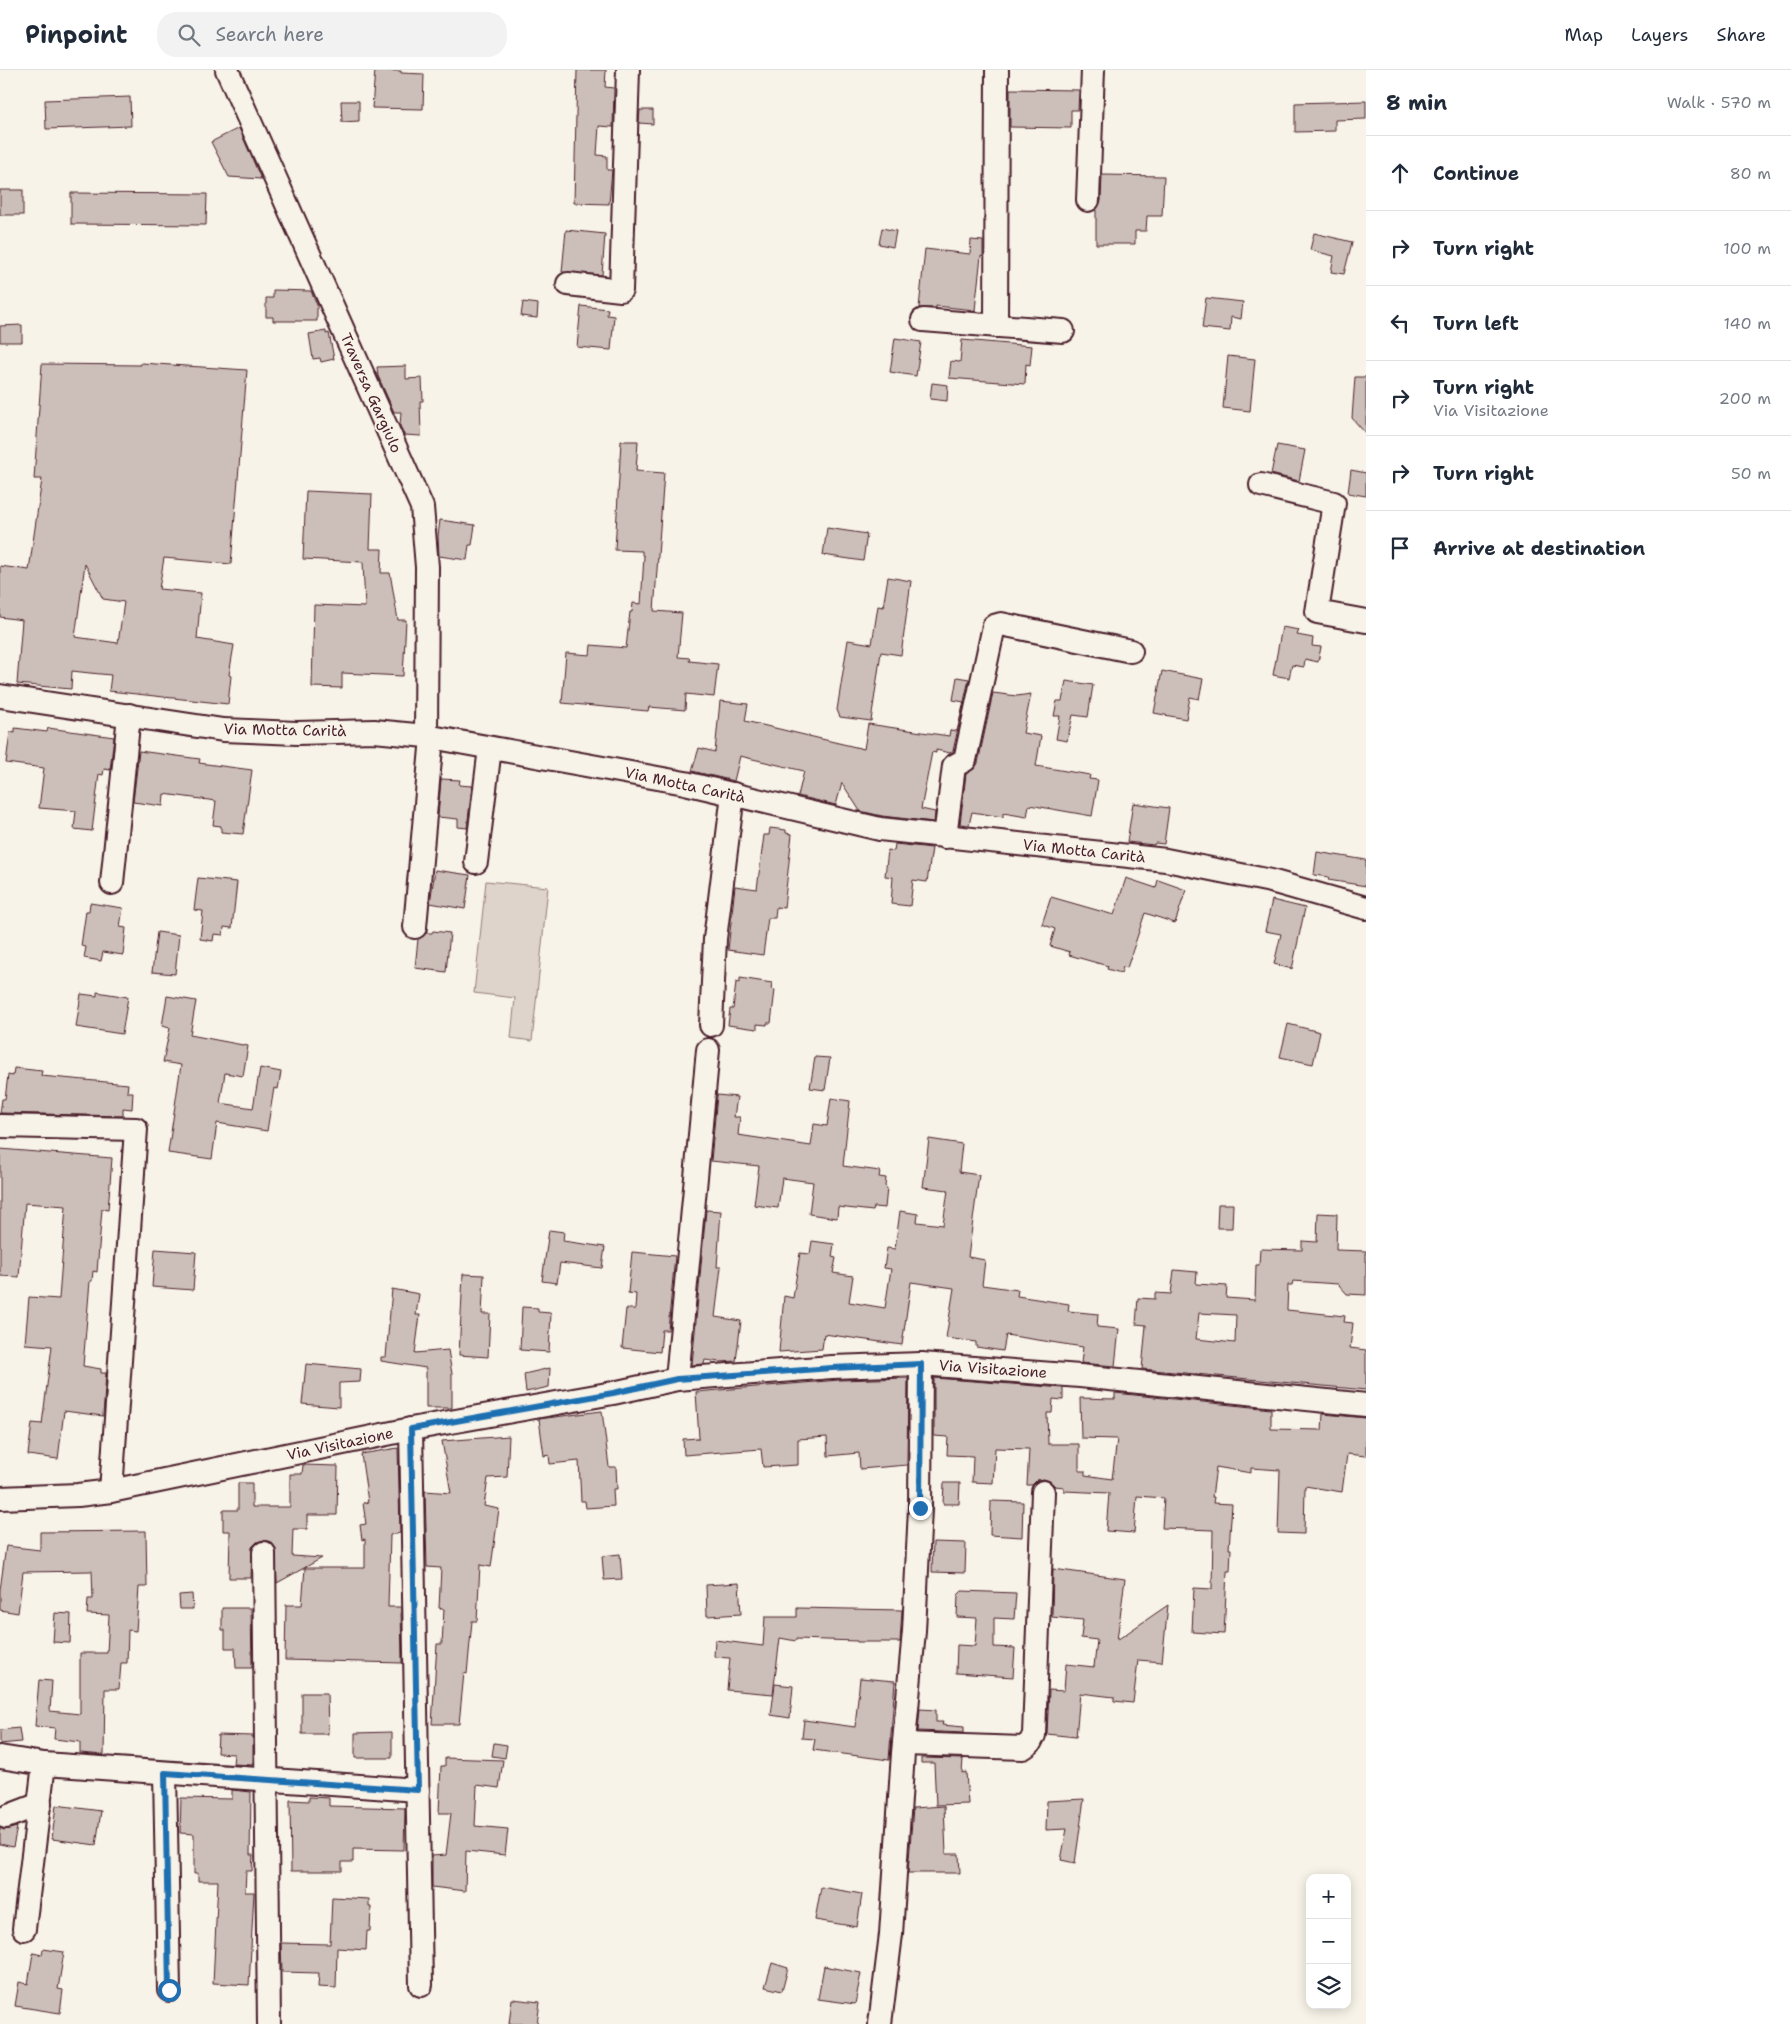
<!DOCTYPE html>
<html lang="en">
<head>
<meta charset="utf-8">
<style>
  :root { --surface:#fff; --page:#f2f2f3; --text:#1f2937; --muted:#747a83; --line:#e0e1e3 }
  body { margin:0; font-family:"Shantell Sans",sans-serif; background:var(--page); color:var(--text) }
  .controls { position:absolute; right:15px; bottom:15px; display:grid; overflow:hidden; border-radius:10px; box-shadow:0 2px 12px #0003 }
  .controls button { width:45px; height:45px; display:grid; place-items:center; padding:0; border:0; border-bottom:1px solid var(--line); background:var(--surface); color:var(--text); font:25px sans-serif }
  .stop { position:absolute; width:15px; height:15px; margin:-11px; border:4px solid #1f6fb2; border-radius:50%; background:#fff }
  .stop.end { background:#1f6fb2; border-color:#fff; box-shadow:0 1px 5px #0008 }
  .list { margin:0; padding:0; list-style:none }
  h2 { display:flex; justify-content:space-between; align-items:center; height:65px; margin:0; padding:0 20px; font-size:21px }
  h2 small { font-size:16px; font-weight:400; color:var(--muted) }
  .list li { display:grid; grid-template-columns:32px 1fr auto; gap:15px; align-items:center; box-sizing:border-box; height:75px; padding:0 20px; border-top:1px solid var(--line) }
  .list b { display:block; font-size:19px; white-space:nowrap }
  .list p { margin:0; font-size:16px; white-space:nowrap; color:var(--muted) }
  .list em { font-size:16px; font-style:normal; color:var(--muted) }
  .icon { flex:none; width:28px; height:28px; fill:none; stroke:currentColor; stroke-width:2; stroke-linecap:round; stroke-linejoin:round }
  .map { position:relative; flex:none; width:1366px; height:1954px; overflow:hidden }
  header { display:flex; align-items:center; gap:30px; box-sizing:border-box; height:70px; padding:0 25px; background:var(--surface); border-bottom:1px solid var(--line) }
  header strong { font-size:24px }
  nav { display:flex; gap:28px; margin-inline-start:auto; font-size:18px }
  .search { width:350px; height:45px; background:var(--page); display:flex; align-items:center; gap:12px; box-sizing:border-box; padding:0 18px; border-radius:20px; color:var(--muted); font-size:19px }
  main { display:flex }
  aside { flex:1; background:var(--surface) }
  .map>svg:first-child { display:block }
  .green { fill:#ded4cc; stroke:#947a7c }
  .building { fill:#ccbfb9; stroke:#4a1f2b; fill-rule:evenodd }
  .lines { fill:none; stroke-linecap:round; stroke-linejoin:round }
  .minor-casing { stroke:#4a1f2b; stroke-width:26 }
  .minor { stroke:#f7f3e8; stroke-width:22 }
  .route { stroke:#1f6fb2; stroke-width:6 }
  .labels { text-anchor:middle; stroke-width:4; stroke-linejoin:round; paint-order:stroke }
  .street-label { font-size:15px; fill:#4a1f2b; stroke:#f7f3e8 }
</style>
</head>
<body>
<header>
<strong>Pinpoint</strong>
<div class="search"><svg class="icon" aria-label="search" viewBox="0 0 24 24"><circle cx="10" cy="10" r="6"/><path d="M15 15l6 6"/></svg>Search here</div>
<nav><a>Map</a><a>Layers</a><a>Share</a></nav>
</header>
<main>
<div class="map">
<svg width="1366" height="1954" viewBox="0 0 1366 1954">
  <rect width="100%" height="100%" fill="#f7f3e8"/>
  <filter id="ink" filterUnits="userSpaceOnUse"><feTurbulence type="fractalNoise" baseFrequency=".02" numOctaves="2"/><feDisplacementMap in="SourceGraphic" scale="10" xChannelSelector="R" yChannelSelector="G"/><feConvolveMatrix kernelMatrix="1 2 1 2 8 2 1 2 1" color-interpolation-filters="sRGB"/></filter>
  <g filter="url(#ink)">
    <!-- green -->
    <path class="green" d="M486 811 548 817 532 971 511 968 515 928 474 923Z"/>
    <!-- building -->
    <g class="building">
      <path d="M375 0 401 1V3L424 4 423 39 372 38Z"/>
      <path d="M577 0H606L605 17 614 18 613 57 599 56 597 85 607 86V100H612L609 134 574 133Z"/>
      <path d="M1010 19 1079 20 1078 40H1071V58L1010 57Z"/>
      <path d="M130 27 131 56 46 59 45 30Z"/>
      <path d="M341 31H359V51L342 52Z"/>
      <path d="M1366 31V49L1335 50V61L1295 62V33Z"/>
      <path d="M640 40H653V54L639 53Z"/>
      <path d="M239 58 261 109 229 107 211 72Z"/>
      <path d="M1102 105 1164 106 1162 146H1147L1146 161H1135V174H1096V140L1101 131Z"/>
      <rect x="0" y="120" width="23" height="25"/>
      <path d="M71 123 207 124 206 155 71 154Z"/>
      <path d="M882 158 896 161 893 177 879 174Z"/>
      <path d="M566 160 605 164 602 205 562 202Z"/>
      <path d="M1314 163 1352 172 1344 204 1331 202 1334 186 1310 180Z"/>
      <path d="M971 170 983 171V187L981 186 975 240 936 236V238H919L925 179 970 184Z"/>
      <path d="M273 220 311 221 317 235V251H273V247H266V228H273Z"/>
      <path d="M1206 228 1243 232 1241 249 1231 247 1230 261 1202 258Z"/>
      <path d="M523 232 538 234 537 248 521 246Z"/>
      <path d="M581 236 608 239 607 245 614 246 611 280 577 277Z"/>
      <path d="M22 255V272H0V256Z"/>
      <path d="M326 261V264L329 263 334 289 321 292 320 288 313 289 309 264Z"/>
      <path d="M895 268 921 272 916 306 890 302Z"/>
      <path d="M962 270 1032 276 1030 295 1026 294 1025 314 949 308 951 291 960 292Z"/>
      <path d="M1228 286 1255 289 1250 341 1223 338Z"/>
      <path d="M141 293 247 300 231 494 164 488 159 519 201 523 197 569 234 575 229 605 231 606 228 634 109 621 111 605 90 603 72 601 71 619 17 614 22 550 0 547V496L29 500 42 409H34L42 294 141 295ZM85 494 103 529 124 532 118 573 75 567Z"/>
      <path d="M406 296V309L422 308 423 331H420L421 366 404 365 400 356 401 342H394L378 306 377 297Z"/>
      <path d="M1355 307H1366V364L1352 348Z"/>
      <path d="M932 313 948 315 947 331 930 329Z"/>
      <path d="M621 371H638L636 401 664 403 654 541 682 543 678 587 690 588 689 591 718 594 714 627 686 624 685 640 649 637 648 641 562 633 566 583 590 585 591 575 626 578 630 542H632L633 533 641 534 644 486 642 485V481L615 480Z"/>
      <path d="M1277 375 1305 380 1299 411 1271 404Z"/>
      <path d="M1351 400 1366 403V426L1348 423Z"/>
      <path d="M306 421 372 424 370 479H382L381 503H390L398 550H406L403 606 342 603V618L312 617 314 535 365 537 363 492 303 489Z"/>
      <path d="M440 450 475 455 472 475H469L467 490 439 486 438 466Z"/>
      <path d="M827 458 867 464 863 491 823 485Z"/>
      <path d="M888 507 911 511 901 585 881 582 871 651 840 647 837 640 848 570 872 574 878 536 883 537Z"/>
      <path d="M1282 557 1299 560 1297 565 1313 568 1312 576 1321 577 1318 592 1305 589 1304 597 1292 595 1289 608 1273 605Z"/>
      <path d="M1162 601 1203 609 1199 629 1190 627 1186 649 1154 643Z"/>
      <path d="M957 607 969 609 953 681 950 683 936 680V683L932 682 921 739 935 742 934 752 882 746 860 741 842 713 836 735 798 726 804 701 740 686 734 711 692 701 699 678 715 682 720 631 748 634 745 651 864 679 868 654 949 666 950 660 957 661 964 632 953 630Z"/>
      <path d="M1066 611 1093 615 1088 647 1073 645 1067 671 1056 669 1060 646H1054L1057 631H1062Z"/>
      <path d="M993 623 1017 626 1031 624 1023 663 1041 666 1036 696 1090 705 1089 709 1098 710 1092 746 1029 735 1027 747 1003 743V747L972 742 969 755 960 754 966 704 975 698 978 693Z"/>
      <path d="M15 658 47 662 48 658 114 667 110 700 104 699 103 705 99 704 92 761 74 759 76 741 39 738 44 698 6 693 10 662 15 663Z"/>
      <path d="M139 681 200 689 199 693 252 700 243 764 221 762V756L213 755 216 731 164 724 163 736 133 732Z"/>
      <path d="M441 709 460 710 459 715 472 716 467 758 458 757V749L438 747Z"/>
      <path d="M1133 733 1169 738 1164 774 1155 773 1154 775 1127 772Z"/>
      <path d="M770 758 786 760V763L792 764 784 838 776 837 775 848H768L763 885 728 880 735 816 757 819 764 765H769Z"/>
      <path d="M895 774 932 778 927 812 913 810 910 836 891 834 893 807 885 806 888 780 894 781Z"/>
      <path d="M1317 782 1366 790V816L1328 810 1329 807 1314 805Z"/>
      <path d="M435 800 470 805 465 839 430 833Z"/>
      <path d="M198 808 237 812 232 858 224 857 223 865 214 864 213 871 200 869 203 841 194 840Z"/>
      <path d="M1126 808 1156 818 1158 810 1186 820 1175 853 1145 843 1127 898 1123 897 1121 903 1107 899 1108 896 1069 885 1070 882 1050 876 1055 859 1042 854 1051 827 1114 845Z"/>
      <path d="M1272 830 1305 838 1292 899 1274 894 1281 864 1265 861Z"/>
      <path d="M90 833 123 838 120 857 126 858 123 885 103 882 101 891 84 888 86 877 81 876 86 841H89Z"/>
      <path d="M433 861 450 863 446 902 415 898 418 869 426 863H432Z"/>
      <path d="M157 862 179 865 175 904 152 902Z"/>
      <path d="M740 908 772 913 771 919 775 920 771 953H767V955L757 954V959L728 955 730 939H733L736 912 740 913Z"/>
      <path d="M97 922 128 927 122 964 76 957 81 924 97 926Z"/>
      <path d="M167 926 196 931 190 965 248 976 243 1006 225 1003 220 1033 253 1038 260 998 281 1002 278 1019 274 1018 267 1061 217 1053 212 1089 168 1083 181 995 163 992 170 958 162 956Z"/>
      <path d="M1288 954 1320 962 1313 994 1280 987Z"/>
      <path d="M815 987 830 988 825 1020 810 1018Z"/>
      <path d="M14 998 42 1001 41 1006 128 1014 127 1022H133L132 1039 123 1038V1046L0 1043 2 1029H5L8 1005 13 1006Z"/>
      <path d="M717 1025 737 1027 734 1047H740L738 1065 811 1076 814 1054 827 1056 831 1028 850 1031 843 1096 880 1101 879 1107 886 1108 885 1116 887 1118 885 1138 874 1137 873 1141 838 1137 837 1148 809 1144 813 1112 782 1108 778 1138 754 1135 759 1096 711 1091Z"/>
      <path d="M929 1069 962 1074 959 1102 979 1105 968 1187 985 1190 982 1215 1018 1220 1017 1226 1069 1234 1068 1241 1098 1244 1097 1257 1119 1259 1115 1296 1081 1293 1083 1277 1006 1265 1003 1281 976 1277V1272L946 1268 954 1218 911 1212 902 1275 824 1264 822 1279 779 1282 784 1226 793 1228 800 1183 810 1184 812 1171 834 1174 832 1187 836 1188 833 1203 853 1206 849 1232 885 1238 891 1199 884 1198 887 1178 895 1179 900 1141 918 1144 917 1152 943 1155 948 1120 923 1117Z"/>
      <path d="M0 1079 112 1088 108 1140 102 1139 97 1202 93 1201 92 1211H90L83 1296 101 1299V1303H106L103 1346 64 1341 58 1389 28 1385 32 1353 42 1354 52 1276 25 1274 29 1227 59 1229 66 1136 25 1133 19 1207 0 1206Z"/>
      <path d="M1218 1134H1233L1232 1158H1217Z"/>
      <path d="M706 1140 721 1141 717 1197H721L715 1247 741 1251 736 1291 721 1292 705 1290 704 1294 692 1295Z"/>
      <path d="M1318 1143 1337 1144 1336 1180 1366 1181V1225L1347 1224 1338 1214 1293 1211 1292 1215H1288L1287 1240 1345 1246 1344 1252 1353 1253 1350 1278 1366 1280V1320L1142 1299 1146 1255 1136 1254 1138 1228 1155 1229V1223L1171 1224 1174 1200 1197 1202 1196 1214 1227 1216 1226 1228 1255 1230 1256 1195H1259L1260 1179 1302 1180V1171L1317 1172ZM1199 1243 1236 1245 1235 1273 1196 1269Z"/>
      <path d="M549 1160 564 1162 563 1171 605 1177 602 1198 560 1193 557 1213 542 1211Z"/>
      <path d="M155 1179 196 1182 193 1220 152 1217Z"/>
      <path d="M632 1182 675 1186 668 1260H662L660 1282 622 1278 626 1239H635L636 1224 628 1223Z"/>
      <path d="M463 1204 484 1205 482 1244H490L488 1287 459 1285Z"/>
      <path d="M392 1219 419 1224 416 1245H420L415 1283 448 1280 452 1304V1338H426V1298L381 1291V1287H386Z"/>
      <path d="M522 1237 538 1238V1242L551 1243 549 1282 520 1280Z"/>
      <path d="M306 1294 361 1299 360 1312 339 1313V1337L302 1334Z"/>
      <path d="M550 1298 549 1317 526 1322 524 1304Z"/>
      <path d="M908 1308 907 1395 860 1399 859 1383 828 1386 827 1367 798 1369V1395L763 1397 761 1379 684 1385 683 1369 699 1368 696 1322 839 1310Z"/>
      <path d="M934 1308 1063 1318V1330L1053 1329 1052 1343H1047L1048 1374H1079V1401H1085V1405L1112 1409 1117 1369 1081 1368 1080 1328 1115 1329V1323L1271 1339V1359L1322 1360 1323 1344 1366 1348V1386L1347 1384 1342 1422 1305 1416 1304 1464 1278 1463 1280 1400 1251 1398V1403L1216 1397 1212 1427H1214L1213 1433 1232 1434 1229 1479H1231L1230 1501H1227L1224 1564 1192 1562 1194 1518 1212 1519 1213 1460 1162 1458 1164 1428 1137 1426 1134 1463 1106 1461 1109 1423 1064 1421V1417L1055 1416 1050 1411 1044 1409 1037 1410 1032 1415H1027L1029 1379 995 1378 993 1413 972 1412 973 1386 947 1385 948 1367 934 1366Z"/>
      <path d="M602 1341 609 1397H616L617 1419H613L614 1436 586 1438 585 1431H581L579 1391 550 1394 549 1385 544 1386 539 1349Z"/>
      <path d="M509 1366 507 1407 488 1408 484 1436 499 1439 491 1497 480 1495 477 1551H472L467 1604 464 1603 459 1654H432L437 1574H442L444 1539 439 1538 441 1498 427 1497 425 1421 451 1423 442 1371Z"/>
      <path d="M398 1378 400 1463 390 1465 388 1537H401L402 1593 285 1590 286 1535H302L305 1498H365V1469L362 1470 360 1455 366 1454 363 1433 368 1432 361 1384Z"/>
      <path d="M303 1395 338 1396 337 1445H307V1459H293L292 1486 322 1488 277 1513 275 1477 271 1472 263 1470 257 1472 252 1477 251 1508H229L230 1461H223V1440H238V1413H252V1437H290V1404H302Z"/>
      <path d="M944 1413H960L959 1434H943Z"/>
      <path d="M991 1431 1023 1432 1022 1467 990 1465Z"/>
      <path d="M146 1461 147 1517H139L136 1561 128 1560 127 1593H121L119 1619H105L104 1685 80 1683V1672L54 1669 55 1658 35 1656 39 1610 52 1611 50 1641 80 1644V1583H107L109 1545 87 1544 88 1529H93L92 1501 23 1502 18 1543 0 1540V1520L6 1476 40 1480V1462Z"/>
      <path d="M933 1472 966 1473 965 1503 932 1502Z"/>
      <path d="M620 1484 622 1509 604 1510 602 1486Z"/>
      <path d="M1053 1499 1125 1509 1117 1570 1168 1535 1162 1592 1138 1590 1133 1633 1114 1631V1627L1080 1623 1076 1667 1047 1664 1049 1620 1064 1621 1066 1594 1094 1597 1097 1570 1081 1568 1083 1550 1052 1547Z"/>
      <path d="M739 1513 741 1544 707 1546 706 1515Z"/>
      <path d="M962 1521 1016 1523 1014 1549 994 1548V1577L1015 1578 1013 1607 956 1603 957 1575 975 1576 977 1548 957 1547 958 1525Z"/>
      <path d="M192 1524 193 1539H180L179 1525Z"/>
      <path d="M222 1538H251L252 1598H236L235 1578H225V1560H222Z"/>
      <path d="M797 1538 902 1540 900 1572H857V1571L796 1569V1571L780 1568 773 1624 727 1620 730 1588 714 1587 715 1570 763 1576 765 1547H797Z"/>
      <path d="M55 1543 71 1544 70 1573 53 1572Z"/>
      <path d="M860 1608 895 1611 889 1690 813 1680 815 1669 802 1668 804 1650 855 1657Z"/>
      <path d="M775 1614 793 1616 790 1648 771 1645Z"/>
      <path d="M302 1623H327L328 1664H302Z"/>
      <path d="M920 1639 936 1640V1652H943L942 1655 964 1657V1663L918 1661Z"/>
      <path d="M19 1658 21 1672 0 1674V1660Z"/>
      <path d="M392 1662V1688H355V1663Z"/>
      <path d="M218 1665 253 1666V1695L233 1694 234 1684 217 1683Z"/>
      <path d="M494 1673 507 1675 505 1688 492 1686Z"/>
      <path d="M445 1688 503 1690 499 1718 477 1715 475 1756 508 1759 505 1785 466 1781 465 1821 432 1817V1786L446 1785 451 1743H439L441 1696H445Z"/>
      <path d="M921 1688 963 1689 962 1703 966 1702 968 1734 936 1735 934 1693H921Z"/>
      <path d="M232 1720 251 1722 250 1785H253L252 1801H246L245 1822H254L249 1915 213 1913 218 1811H198V1803L194 1804V1764L180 1763 181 1728 232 1729Z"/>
      <path d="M309 1727 329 1728V1736L405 1738 404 1780 353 1779V1792H342V1801H291L290 1730 309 1731Z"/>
      <path d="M1084 1729 1075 1793 1061 1790 1067 1759 1046 1760 1047 1731Z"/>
      <path d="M56 1735 101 1741 96 1775 52 1769Z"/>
      <path d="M944 1736 946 1784H959L960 1803H908L913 1738Z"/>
      <path d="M17 1757 13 1777 0 1774V1758L4 1760Z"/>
      <path d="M821 1817 862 1824 857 1857 815 1850Z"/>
      <path d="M332 1827 369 1829V1837H371L370 1861H367L366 1880 337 1878 336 1918 318 1917 319 1903 282 1902 281 1873 330 1874Z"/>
      <path d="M43 1879 64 1882 58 1919 63 1920 60 1943 15 1936 19 1912 28 1914 33 1883 42 1885Z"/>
      <path d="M772 1893 788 1898 782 1921 765 1917Z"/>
      <path d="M824 1896 861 1903 855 1934 818 1929Z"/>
      <path d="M512 1929 540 1932 537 1954H509Z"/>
    </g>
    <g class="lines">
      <defs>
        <g id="minor">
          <path d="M227 0 422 437 427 497 426 666"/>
          <path d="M1088 130 1093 0"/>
          <path d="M568 214 621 220 628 0"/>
          <path d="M923 250 1063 261"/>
          <path d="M996 256 997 0"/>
          <path d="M1261 415 1334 433 1317 542 1366 551"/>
          <path d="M0 626 223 660 297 663 374 661 426 666 685 713 880 759 1166 790 1271 811 1366 838"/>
          <path d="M945 767 954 696 965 690 994 556 1001 554 1131 581"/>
          <path d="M476 792 490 678"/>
          <path d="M112 813 129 645"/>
          <path d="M415 857 432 667"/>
          <path d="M711 955 715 869 733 724"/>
          <path d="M0 1056 136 1059 111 1421"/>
          <path d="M677 1309 708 980"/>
          <path d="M411 1359 421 1915"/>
          <path d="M0 1428 78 1425 111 1421 411 1359 613 1323 677 1309 832 1297 921 1294 1080 1306 1366 1335"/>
          <path d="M264 1483 269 1954"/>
          <path d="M905 1674 1023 1678 1030 1673 1034 1665 1043 1422"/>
          <path d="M0 1687 44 1694 24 1859"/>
          <path d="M44 1694 418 1720"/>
          <path d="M165 1703 169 1920"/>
          <path d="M6 1747 40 1734"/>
          <path d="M880 1954 891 1864 903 1683 914 1561 920 1438 921 1294"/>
        </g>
      </defs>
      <!-- minor casing -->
      <use href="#minor" class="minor-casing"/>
      <!-- minor -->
      <use href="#minor" class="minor"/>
    </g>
  </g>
  <g class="lines" filter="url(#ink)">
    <!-- route -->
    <path class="route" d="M169 1920 165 1703 418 1720 411 1359 613 1323 677 1309 832 1298 921 1294 920 1438"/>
  </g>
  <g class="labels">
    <!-- street labels -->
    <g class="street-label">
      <text transform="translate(371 323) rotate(66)" y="5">Traversa Gargiulo</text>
      <text transform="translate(285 660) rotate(1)" y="5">Via Motta Carità</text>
      <text transform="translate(685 715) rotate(12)" y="5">Via Motta Carità</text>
      <text transform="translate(1084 781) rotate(6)" y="5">Via Motta Carità</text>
      <text transform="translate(993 1299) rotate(4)" y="5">Via Visitazione</text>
      <text transform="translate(340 1374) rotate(-12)" y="5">Via Visitazione</text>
    </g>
  </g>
</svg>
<div class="controls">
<button>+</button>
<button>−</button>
<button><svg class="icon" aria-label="layers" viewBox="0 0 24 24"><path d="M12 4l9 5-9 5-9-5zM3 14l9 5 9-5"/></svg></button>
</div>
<div class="stop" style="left:169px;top:1920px"></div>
<div class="stop end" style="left:920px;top:1438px"></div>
</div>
<aside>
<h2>8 min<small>Walk · 570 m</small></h2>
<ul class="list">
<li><svg class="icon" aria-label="ahead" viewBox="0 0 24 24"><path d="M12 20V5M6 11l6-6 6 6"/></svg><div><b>Continue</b></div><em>80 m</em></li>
<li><svg class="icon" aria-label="right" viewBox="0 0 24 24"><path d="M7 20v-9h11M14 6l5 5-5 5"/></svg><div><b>Turn right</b></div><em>100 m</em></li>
<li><svg class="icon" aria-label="left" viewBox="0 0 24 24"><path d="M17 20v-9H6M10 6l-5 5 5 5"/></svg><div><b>Turn left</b></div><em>140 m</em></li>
<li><svg class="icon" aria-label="right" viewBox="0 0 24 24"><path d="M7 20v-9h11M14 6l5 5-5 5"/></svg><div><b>Turn right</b><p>Via Visitazione</p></div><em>200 m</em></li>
<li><svg class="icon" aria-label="right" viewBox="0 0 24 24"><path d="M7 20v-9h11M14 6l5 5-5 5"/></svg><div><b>Turn right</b></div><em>50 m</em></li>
<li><svg class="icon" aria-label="arrive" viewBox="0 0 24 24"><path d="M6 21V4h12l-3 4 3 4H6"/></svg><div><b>Arrive at destination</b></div></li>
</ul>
</aside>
</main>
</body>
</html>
